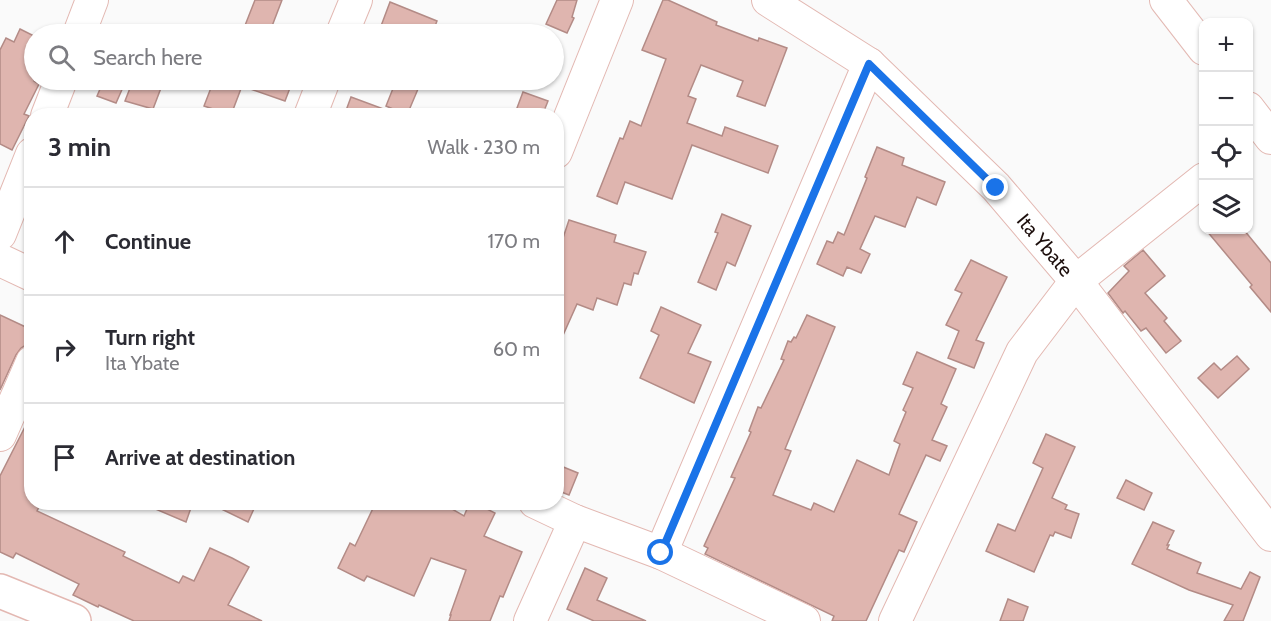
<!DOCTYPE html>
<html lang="en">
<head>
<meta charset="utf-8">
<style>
  :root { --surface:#fff; --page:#f7f7f7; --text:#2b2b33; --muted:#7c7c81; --line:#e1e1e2 }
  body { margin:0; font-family:Cabin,sans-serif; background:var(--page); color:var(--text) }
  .controls { position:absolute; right:18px; top:18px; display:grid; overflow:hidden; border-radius:12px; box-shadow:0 2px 4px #0004 }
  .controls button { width:54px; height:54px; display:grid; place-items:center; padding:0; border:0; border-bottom:2px solid var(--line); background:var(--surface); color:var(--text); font:30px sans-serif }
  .stop { position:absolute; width:18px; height:18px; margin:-14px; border:4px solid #1a73e8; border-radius:50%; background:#fff }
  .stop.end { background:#1a73e8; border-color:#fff; box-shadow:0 2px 6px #0008 }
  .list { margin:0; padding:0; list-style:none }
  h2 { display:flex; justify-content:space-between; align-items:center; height:78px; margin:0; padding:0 24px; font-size:26px }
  h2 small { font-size:20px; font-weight:400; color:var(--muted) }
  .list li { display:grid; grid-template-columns:39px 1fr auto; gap:18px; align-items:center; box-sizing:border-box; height:108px; padding:0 24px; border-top:2px solid var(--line) }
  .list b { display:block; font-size:22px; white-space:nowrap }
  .list p { margin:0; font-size:20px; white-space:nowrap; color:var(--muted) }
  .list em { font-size:20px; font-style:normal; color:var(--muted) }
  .icon { flex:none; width:33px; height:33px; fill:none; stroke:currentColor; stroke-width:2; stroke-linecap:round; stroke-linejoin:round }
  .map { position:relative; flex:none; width:1271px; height:621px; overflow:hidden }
  .search { position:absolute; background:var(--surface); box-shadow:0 2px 4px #0004; left:24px; top:24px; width:540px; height:66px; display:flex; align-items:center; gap:15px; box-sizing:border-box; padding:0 21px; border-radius:33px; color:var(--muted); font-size:22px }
  .panel { position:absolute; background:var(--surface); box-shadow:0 2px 4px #0004; left:24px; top:108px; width:540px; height:402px; border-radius:24px }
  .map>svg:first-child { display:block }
  .building { fill:#dfb5af; stroke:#b38b86; stroke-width:1.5 }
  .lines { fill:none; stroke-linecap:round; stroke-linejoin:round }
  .minor-casing { stroke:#e3b8b2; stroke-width:34 }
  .major-casing { stroke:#e3b8b2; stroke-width:36 }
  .minor { stroke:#fff; stroke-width:32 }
  .major { stroke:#fff; stroke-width:33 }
  .route { stroke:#1a73e8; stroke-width:8 }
  .labels { text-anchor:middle; stroke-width:5; stroke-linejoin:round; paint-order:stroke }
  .street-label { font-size:20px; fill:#1d0f0d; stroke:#fff }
</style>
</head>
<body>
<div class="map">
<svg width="1271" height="621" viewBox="0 0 1271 621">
  <rect width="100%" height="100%" fill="#fafafa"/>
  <!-- building -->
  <g class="building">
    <path d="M255 0H282L269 34H260L244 28Z"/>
    <path d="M557 0H577L572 17 574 18 567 33 546 24Z"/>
    <path d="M663 0H668L717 22 716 25 758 41 759 38 787 48 765 106 737 96 743 81 701 65 688 96 696 99 687 123 722 136 725 127 778 146 768 173 692 145 672 199 625 182 617 204 597 196 620 138 623 139 630 121 641 126 666 59 642 50Z"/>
    <path d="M390 2 437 21 432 34H391L393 30 381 26Z"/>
    <path d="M20 29 34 36V81L39 84 24 114 29 116 12 150 0 144V50L6 38 14 42Z"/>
    <path d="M104 80H111L124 85 116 103 97 96Z"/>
    <path d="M145 80H164L153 109 125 101 132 83 142 86Z"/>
    <path d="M214 80H293L285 101 242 86 231 115 204 106Z"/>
    <path d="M396 81 418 89 407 115 386 106Z"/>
    <path d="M523 92 548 101 542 116H514Z"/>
    <path d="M351 97 397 114V116H344Z"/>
    <path d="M877 147 904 158 902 165 945 182 936 205 917 197 905 227 875 216 860 249 870 254 861 273 847 267 843 276 817 264 827 241 833 243 838 232 844 235 867 178 865 177Z"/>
    <path d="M722 214 751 226 735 266 727 262 716 290 698 282 718 233 715 232Z"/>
    <path d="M569 220 616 235 614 242 646 252 638 274 634 273 631 285 624 283 617 305 597 298 593 310 577 304 556 351V266L563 248 560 247Z"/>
    <path d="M1206 230H1244L1271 263V312L1250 287 1252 285Z"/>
    <path d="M1143 250 1165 276 1145 293 1167 318 1164 321 1181 341 1166 353 1146 328 1141 331 1125 311 1123 313 1108 293 1129 271 1124 266Z"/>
    <path d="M971 260 1007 277 976 340 984 343 974 368 948 358 959 331 946 325 962 293 955 290Z"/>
    <path d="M661 307 701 325 688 353 711 362 694 403 640 378 659 335 651 331Z"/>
    <path d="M0 315 32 330 26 345 21 348 16 355 0 390Z"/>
    <path d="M807 315 835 327 785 449 791 451 773 495 811 510 814 503 834 512 857 460 889 475 900 444 894 441 906 412 903 410 913 388 903 384 917 352 956 369 941 404 947 407 932 440 947 446 940 461 926 455 899 514 917 522 904 552 899 550 866 621H832L834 616 705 554 708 548 704 546 735 478 731 477 751 432 749 431 758 407 761 408 784 360 781 359 788 341 791 342 794 337 796 338Z"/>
    <path d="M1237 356 1249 369 1218 398 1198 378 1214 363 1221 370Z"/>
    <path d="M32 413V502L40 505 37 511 125 552 123 556 179 583 183 576 194 581 210 548 232 558 249 567 228 605 262 621H134L99 605 98 607 73 595 79 584 16 553 13 558 0 552V476Z"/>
    <path d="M1046 434 1075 447 1052 498 1067 505 1065 509 1079 514 1071 538 1055 532 1053 536 1050 535 1034 572 986 551 998 524 1015 531 1043 468 1033 463Z"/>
    <path d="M556 464 578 473 569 495 556 490Z"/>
    <path d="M1126 480 1152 493 1144 510 1117 498Z"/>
    <path d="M139 502H193L186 522Z"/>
    <path d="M207 502H257L248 522Z"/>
    <path d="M376 502H440L464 516 470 502H473L495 513 484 536 522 552 503 597 500 596 490 621H449L451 615H450L466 570 431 558 414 596 367 576 364 581 338 568 350 543 355 546Z"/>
    <path d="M1153 522 1174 531 1167 545H1169L1167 549 1201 563 1197 573 1241 589 1250 572 1260 577 1243 621H1224L1233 605 1189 590 1132 564Z"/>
    <path d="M585 568 607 578 597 600 646 621H594L567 609Z"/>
    <path d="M1008 599 1028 607 1023 621H1000Z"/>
  </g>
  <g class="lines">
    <defs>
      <g id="minor">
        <path d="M768 0 869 64 996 187 1076 281 1271 535"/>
        <path d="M1166 0 1204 49"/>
        <path d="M79 34 92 0"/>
        <path d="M342 34 356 0"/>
        <path d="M1248 108 1271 138"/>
        <path d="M47 116 61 80"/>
        <path d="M310 116 324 80"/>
        <path d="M556 152 617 0"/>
        <path d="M0 234 32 154"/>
        <path d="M0 260 32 275"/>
        <path d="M0 435 32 362"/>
        <path d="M535 502 575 521 661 553 804 621"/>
        <path d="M661 553 869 64"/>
        <path d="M530 621 575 521"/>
        <path d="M895 621 1022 352 1076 281 1204 179"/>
      </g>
      <path id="major" d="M0 591 74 621"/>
    </defs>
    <!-- minor casing -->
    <use href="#minor" class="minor-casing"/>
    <!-- major casing -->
    <use href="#major" class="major-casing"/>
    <!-- minor -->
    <use href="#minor" class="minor"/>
    <!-- major -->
    <use href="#major" class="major"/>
  </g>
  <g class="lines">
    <!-- route -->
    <path class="route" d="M661 553 869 64 996 188"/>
  </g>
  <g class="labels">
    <!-- street labels -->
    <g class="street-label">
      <text transform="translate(1045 245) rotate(50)" y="7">Ita Ybate</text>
    </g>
  </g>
</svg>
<div class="controls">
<button>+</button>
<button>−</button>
<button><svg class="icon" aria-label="locate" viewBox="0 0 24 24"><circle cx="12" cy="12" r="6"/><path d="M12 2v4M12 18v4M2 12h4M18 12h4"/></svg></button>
<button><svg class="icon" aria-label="layers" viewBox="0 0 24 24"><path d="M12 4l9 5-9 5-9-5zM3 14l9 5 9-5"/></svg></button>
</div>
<div class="stop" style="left:661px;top:553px"></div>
<div class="stop end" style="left:996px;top:188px"></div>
<div class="search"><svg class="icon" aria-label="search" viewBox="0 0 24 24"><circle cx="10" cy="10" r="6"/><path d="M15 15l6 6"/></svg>Search here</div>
<section class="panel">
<h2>3 min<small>Walk · 230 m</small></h2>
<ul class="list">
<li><svg class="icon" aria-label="ahead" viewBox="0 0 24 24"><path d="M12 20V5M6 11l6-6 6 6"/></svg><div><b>Continue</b></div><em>170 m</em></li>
<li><svg class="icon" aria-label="right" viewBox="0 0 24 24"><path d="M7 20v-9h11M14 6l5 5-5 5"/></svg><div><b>Turn right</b><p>Ita Ybate</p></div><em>60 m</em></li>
<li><svg class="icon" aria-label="arrive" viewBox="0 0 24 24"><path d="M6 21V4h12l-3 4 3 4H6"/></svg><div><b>Arrive at destination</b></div></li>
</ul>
</section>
</div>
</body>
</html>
